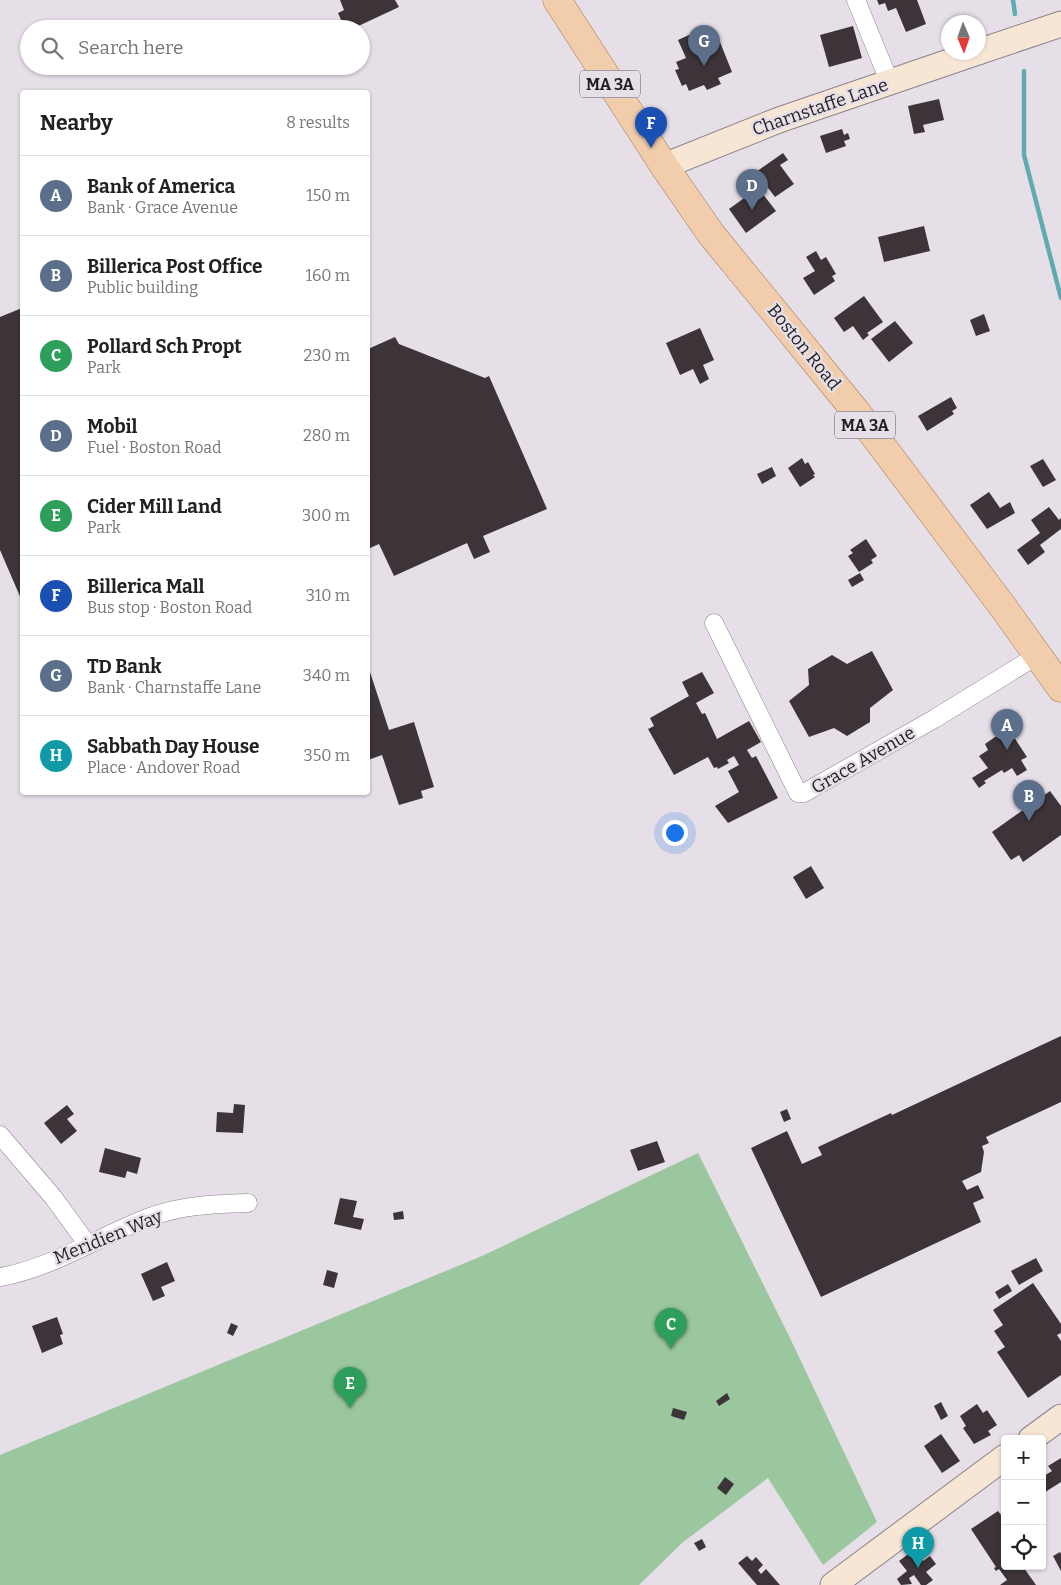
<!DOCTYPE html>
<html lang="en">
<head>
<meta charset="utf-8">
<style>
  :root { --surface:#fff; --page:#f6f6f6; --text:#222; --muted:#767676; --line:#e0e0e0; --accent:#327004 }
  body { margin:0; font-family:Bitter,serif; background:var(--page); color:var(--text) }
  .controls { position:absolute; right:15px; bottom:15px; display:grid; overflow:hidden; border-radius:5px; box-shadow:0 1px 4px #0004 }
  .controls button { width:45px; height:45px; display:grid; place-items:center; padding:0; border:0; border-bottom:1px solid var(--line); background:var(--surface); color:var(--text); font:25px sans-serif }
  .compass { position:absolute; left:941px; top:15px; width:45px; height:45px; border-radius:50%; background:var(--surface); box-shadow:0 1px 4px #0004; rotate:178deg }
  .you { position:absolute; left:674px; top:832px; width:18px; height:18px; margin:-12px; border:4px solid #fff; border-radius:50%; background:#1a73e8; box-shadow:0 0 0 8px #1a73e833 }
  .badge { display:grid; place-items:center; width:32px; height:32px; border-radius:50%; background:var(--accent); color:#fff; font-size:16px; font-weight:700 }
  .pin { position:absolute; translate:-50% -41px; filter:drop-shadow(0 1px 2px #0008) }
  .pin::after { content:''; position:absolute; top:26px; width:18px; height:15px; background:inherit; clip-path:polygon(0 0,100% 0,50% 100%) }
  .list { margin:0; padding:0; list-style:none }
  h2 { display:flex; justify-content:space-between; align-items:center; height:65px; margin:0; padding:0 20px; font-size:21px }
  h2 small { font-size:16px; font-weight:400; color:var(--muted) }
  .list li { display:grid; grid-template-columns:32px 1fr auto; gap:15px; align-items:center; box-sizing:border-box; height:80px; padding:0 20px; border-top:1px solid var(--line) }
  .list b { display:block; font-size:19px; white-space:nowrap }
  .list p { margin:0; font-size:16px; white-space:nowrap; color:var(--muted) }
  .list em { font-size:16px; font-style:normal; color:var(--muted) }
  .icon { flex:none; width:28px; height:28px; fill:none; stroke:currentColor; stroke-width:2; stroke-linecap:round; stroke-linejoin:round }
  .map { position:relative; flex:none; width:1061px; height:1585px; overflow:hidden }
  .search { position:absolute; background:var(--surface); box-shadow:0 1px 4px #0004; left:20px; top:20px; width:350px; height:55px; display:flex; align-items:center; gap:12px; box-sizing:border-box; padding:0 18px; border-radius:28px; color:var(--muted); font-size:19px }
  .panel { position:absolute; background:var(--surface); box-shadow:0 1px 4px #0004; left:20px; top:90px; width:350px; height:705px; border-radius:5px }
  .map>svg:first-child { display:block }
  .park { fill:#9bc79e }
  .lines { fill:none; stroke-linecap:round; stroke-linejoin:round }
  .stream { stroke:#60abaf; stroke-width:4.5 }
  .building { fill:#3c3439 }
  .street-casing { stroke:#89838c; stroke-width:19 }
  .secondary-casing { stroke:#89838c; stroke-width:27 }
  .primary-casing { stroke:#a37a58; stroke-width:29 }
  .street { stroke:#fff; stroke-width:18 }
  .secondary { stroke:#f8e6d5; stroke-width:25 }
  .primary { stroke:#f1cdac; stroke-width:28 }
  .labels { text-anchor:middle; stroke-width:5; stroke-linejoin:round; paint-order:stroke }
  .shield { fill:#e6dfe8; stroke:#5d595e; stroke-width:1 }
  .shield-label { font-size:16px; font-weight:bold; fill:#221f23 }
  .street-label { font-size:18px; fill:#221f23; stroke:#e6dfe8 }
</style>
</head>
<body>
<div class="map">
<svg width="1061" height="1585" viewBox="0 0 1061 1585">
  <rect width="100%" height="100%" fill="#e6dfe8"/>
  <!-- park -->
  <path class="park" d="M698 1153 790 1338 877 1522 823 1565 768 1478 682 1543 639 1585H0V1455L482 1256Z"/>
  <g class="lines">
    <!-- stream -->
    <g class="stream">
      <path d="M1013 0 1015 14"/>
      <path d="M1024 71V155L1061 298"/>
    </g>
  </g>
  <!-- building -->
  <g class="building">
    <path d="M340 0H395L399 7 352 29H345L338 13 344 10Z"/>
    <path d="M877 0H917L926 24 906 32 896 8 888 11 885 3 879 5Z"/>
    <path d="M853 26 862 58 829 67 820 35Z"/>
    <path d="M691 34 699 50 720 42 732 72 718 78 721 84 707 90 704 85 689 91 686 84 682 86 675 70 679 69 676 62 686 58 678 40Z"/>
    <path d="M939 99 944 120 923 125 925 132 914 134 908 106Z"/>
    <path d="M842 129 844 135 848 133 850 139 844 141 846 146 826 153 820 136Z"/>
    <path d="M783 153 788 160 780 165 794 184 775 197 756 172Z"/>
    <path d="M758 188 776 211 746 233 729 209Z"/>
    <path d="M924 226 930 251 884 262 878 237Z"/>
    <path d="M816 251 821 260 826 257 836 274 832 276 835 281 814 295 803 278 815 271 806 257Z"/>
    <path d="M864 296 883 322 867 333 869 335 863 340 853 326 844 332 834 318Z"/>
    <path d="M22 308V601L0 550V317Z"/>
    <path d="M984 314 990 331 976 336 970 320Z"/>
    <path d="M895 321 913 343 889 362 871 339Z"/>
    <path d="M700 328 714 360 703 365 709 379 700 384 693 369 680 375 666 343Z"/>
    <path d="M395 337 399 344 485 378 489 376 547 509 483 536 490 552 474 559 467 543 394 576 379 544 368 549V349Z"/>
    <path d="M951 397 957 408 952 411 954 414 927 431 918 416Z"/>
    <path d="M802 458 805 464 808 462 815 474 813 475 815 477 800 487 788 468Z"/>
    <path d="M1043 459 1056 480 1043 487 1030 466Z"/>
    <path d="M772 467 776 476 762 484 757 474Z"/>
    <path d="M989 492 1000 508 1010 502 1015 513 987 529 970 505Z"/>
    <path d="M1049 507 1059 520 1061 518V529L1040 545 1045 552 1028 565 1017 550 1040 533 1031 520Z"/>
    <path d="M866 539 877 556 871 560 873 563 859 572 848 556 853 553 850 550Z"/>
    <path d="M860 573 864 580 852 587 848 580Z"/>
    <path d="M872 651 893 690 870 708V722L847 736 834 728 809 737 789 701 809 685 808 669 832 655 847 664Z"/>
    <path d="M368 666 389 730 414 722 434 787 421 791 423 798 399 805 382 755 368 760Z"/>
    <path d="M702 672 714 693 696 703 702 714 705 713 717 739 749 721 761 742 747 750 752 758 756 756 778 798 728 823 715 806 739 792 728 771 739 765 734 756 727 760 729 763 718 769 717 767 714 768 708 757 674 775 648 729 654 726 650 718 689 696 682 682Z"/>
    <path d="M1008 728 1027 757 1021 760 1027 770 1017 776 1012 768 1004 773 1002 770 984 781 986 783 979 788 972 778 988 768 979 756 988 750 985 744Z"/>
    <path d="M1050 791 1061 806V835L1023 862 1019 855 1011 860 992 832Z"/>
    <path d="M811 866 824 888 806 899 793 877Z"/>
    <path d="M1061 1036V1102L986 1137 989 1143 982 1146 984 1152 981 1172 962 1181 967 1190 978 1185 984 1198 973 1203 981 1222 821 1297 751 1148 787 1131 802 1164 822 1155 818 1147 891 1113 892 1115Z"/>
    <path d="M234 1104 245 1105 243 1133 216 1132 217 1112 233 1113Z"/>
    <path d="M67 1105 74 1114 67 1119 77 1131 61 1144 44 1123Z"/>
    <path d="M787 1109 791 1119 784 1122 780 1112Z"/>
    <path d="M657 1141 665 1162 638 1171 630 1150Z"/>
    <path d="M105 1148 141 1158 137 1174 127 1171 125 1178 99 1172Z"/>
    <path d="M340 1198 357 1201 353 1217 364 1219 361 1230 334 1224Z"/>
    <path d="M403 1211 404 1219 394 1220 393 1213Z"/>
    <path d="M1036 1258 1043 1271 1019 1285 1011 1271Z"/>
    <path d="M167 1262 175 1281 161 1287 165 1296 153 1301 141 1274Z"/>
    <path d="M327 1270 338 1273 334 1288 323 1285Z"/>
    <path d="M1033 1283 1061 1324V1333L1057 1335 1061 1341V1375L1028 1398 997 1352 1005 1347 994 1331 1003 1325 993 1310Z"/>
    <path d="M1008 1284 1012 1291 999 1299 995 1292Z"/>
    <path d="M57 1317 63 1334 60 1335 63 1344 42 1353 32 1326Z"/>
    <path d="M231 1323 238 1326 233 1336 227 1333Z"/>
    <path d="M727 1393 730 1399 719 1406 716 1401Z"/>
    <path d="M941 1402 948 1416 941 1420 934 1406Z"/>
    <path d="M977 1404 983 1413 987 1410 997 1425 988 1431 991 1435 974 1444 963 1428 966 1426 960 1416Z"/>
    <path d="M673 1408 687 1412 684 1420 671 1416Z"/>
    <path d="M941 1434 960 1461 942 1473 924 1446Z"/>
    <path d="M1061 1458V1482L1042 1494V1477L1052 1471 1048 1466Z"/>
    <path d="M725 1477 734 1484 726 1495 717 1488Z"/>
    <path d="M998 1511 1005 1520V1566H1027L1024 1568 1036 1585H1000L1007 1580 999 1569 996 1571 994 1568 996 1567 971 1529Z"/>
    <path d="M702 1539 706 1547 699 1551 694 1543Z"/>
    <path d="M915 1549 923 1561 930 1556 936 1564 926 1572 933 1580 926 1585H921L914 1575 909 1578 912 1584 901 1585 897 1579 907 1571 899 1561Z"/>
    <path d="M1060 1552 1061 1554V1571L1053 1556Z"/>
    <path d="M747 1556 752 1561 756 1557 763 1565 758 1570 761 1574 766 1569 780 1585H757L738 1563Z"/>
  </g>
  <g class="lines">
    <defs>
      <g id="street">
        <path d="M856 0 890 83"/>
        <path d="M714 623 798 793H804L934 719 1038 655"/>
        <path d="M0 1135 53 1197 88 1245"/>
        <path d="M0 1277C50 1269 102 1235 150 1217 182 1205 215 1204 248 1203"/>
      </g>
      <g id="secondary">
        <path d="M978 52 1061 24"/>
        <path d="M664 166 779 120 978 52"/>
        <path d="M1031 1439 1061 1417"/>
        <path d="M833 1585 1005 1457"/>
      </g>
      <path id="primary" d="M557 0 664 166 711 234 858 414 1003 607 1061 688"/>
    </defs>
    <!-- street casing -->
    <use href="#street" class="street-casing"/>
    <!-- secondary casing -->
    <use href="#secondary" class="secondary-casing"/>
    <!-- primary casing -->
    <use href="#primary" class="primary-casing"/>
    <!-- street -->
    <use href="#street" class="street"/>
    <!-- secondary -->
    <use href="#secondary" class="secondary"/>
    <!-- primary -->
    <use href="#primary" class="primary"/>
  </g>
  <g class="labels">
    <!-- shield labels -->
    <g class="shield">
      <rect x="580" y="70.5" width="60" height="27" rx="4"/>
      <rect x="835" y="411.5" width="60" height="27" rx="4"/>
    </g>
    <g class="shield-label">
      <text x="610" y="90">MA 3A</text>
      <text x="865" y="431">MA 3A</text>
    </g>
    <!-- street labels -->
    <g class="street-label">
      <text transform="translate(820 107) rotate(-19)" y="6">Charnstaffe Lane</text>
      <text transform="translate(804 347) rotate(51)" y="6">Boston Road</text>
      <text transform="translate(863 760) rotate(-30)" y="6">Grace Avenue</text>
      <text transform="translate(108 1237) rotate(-22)" y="6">Meridien Way</text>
    </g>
  </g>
</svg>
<div class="controls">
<button>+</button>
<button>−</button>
<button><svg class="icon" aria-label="locate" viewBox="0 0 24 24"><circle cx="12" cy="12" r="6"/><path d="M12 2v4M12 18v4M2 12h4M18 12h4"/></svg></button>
</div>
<svg class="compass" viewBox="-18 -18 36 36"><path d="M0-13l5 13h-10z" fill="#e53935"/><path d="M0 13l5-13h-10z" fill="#767676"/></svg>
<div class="you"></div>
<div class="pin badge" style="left:1007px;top:750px;background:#5c6f8a">A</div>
<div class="pin badge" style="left:1029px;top:821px;background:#5c6f8a">B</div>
<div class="pin badge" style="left:671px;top:1349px;background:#2e9e5b">C</div>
<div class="pin badge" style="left:752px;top:210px;background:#5c6f8a">D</div>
<div class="pin badge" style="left:350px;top:1408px;background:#2e9e5b">E</div>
<div class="pin badge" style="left:651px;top:148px;background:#1a4fb4">F</div>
<div class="pin badge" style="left:704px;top:66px;background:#5c6f8a">G</div>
<div class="pin badge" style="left:918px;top:1568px;background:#0f9aa8">H</div>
<div class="search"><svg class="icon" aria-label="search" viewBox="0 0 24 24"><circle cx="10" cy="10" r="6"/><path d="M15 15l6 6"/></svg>Search here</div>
<section class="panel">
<h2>Nearby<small>8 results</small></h2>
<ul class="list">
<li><span class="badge" style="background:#5c6f8a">A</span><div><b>Bank of America</b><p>Bank · Grace Avenue</p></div><em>150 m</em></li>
<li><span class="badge" style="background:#5c6f8a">B</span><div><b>Billerica Post Office</b><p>Public building</p></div><em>160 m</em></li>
<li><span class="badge" style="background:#2e9e5b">C</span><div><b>Pollard Sch Propt</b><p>Park</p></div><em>230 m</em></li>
<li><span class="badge" style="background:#5c6f8a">D</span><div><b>Mobil</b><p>Fuel · Boston Road</p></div><em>280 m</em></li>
<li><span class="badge" style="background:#2e9e5b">E</span><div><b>Cider Mill Land</b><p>Park</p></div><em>300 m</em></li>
<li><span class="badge" style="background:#1a4fb4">F</span><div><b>Billerica Mall</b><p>Bus stop · Boston Road</p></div><em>310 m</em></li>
<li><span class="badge" style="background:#5c6f8a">G</span><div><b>TD Bank</b><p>Bank · Charnstaffe Lane</p></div><em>340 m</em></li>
<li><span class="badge" style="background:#0f9aa8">H</span><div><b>Sabbath Day House</b><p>Place · Andover Road</p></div><em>350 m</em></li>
</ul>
</section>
</div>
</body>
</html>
